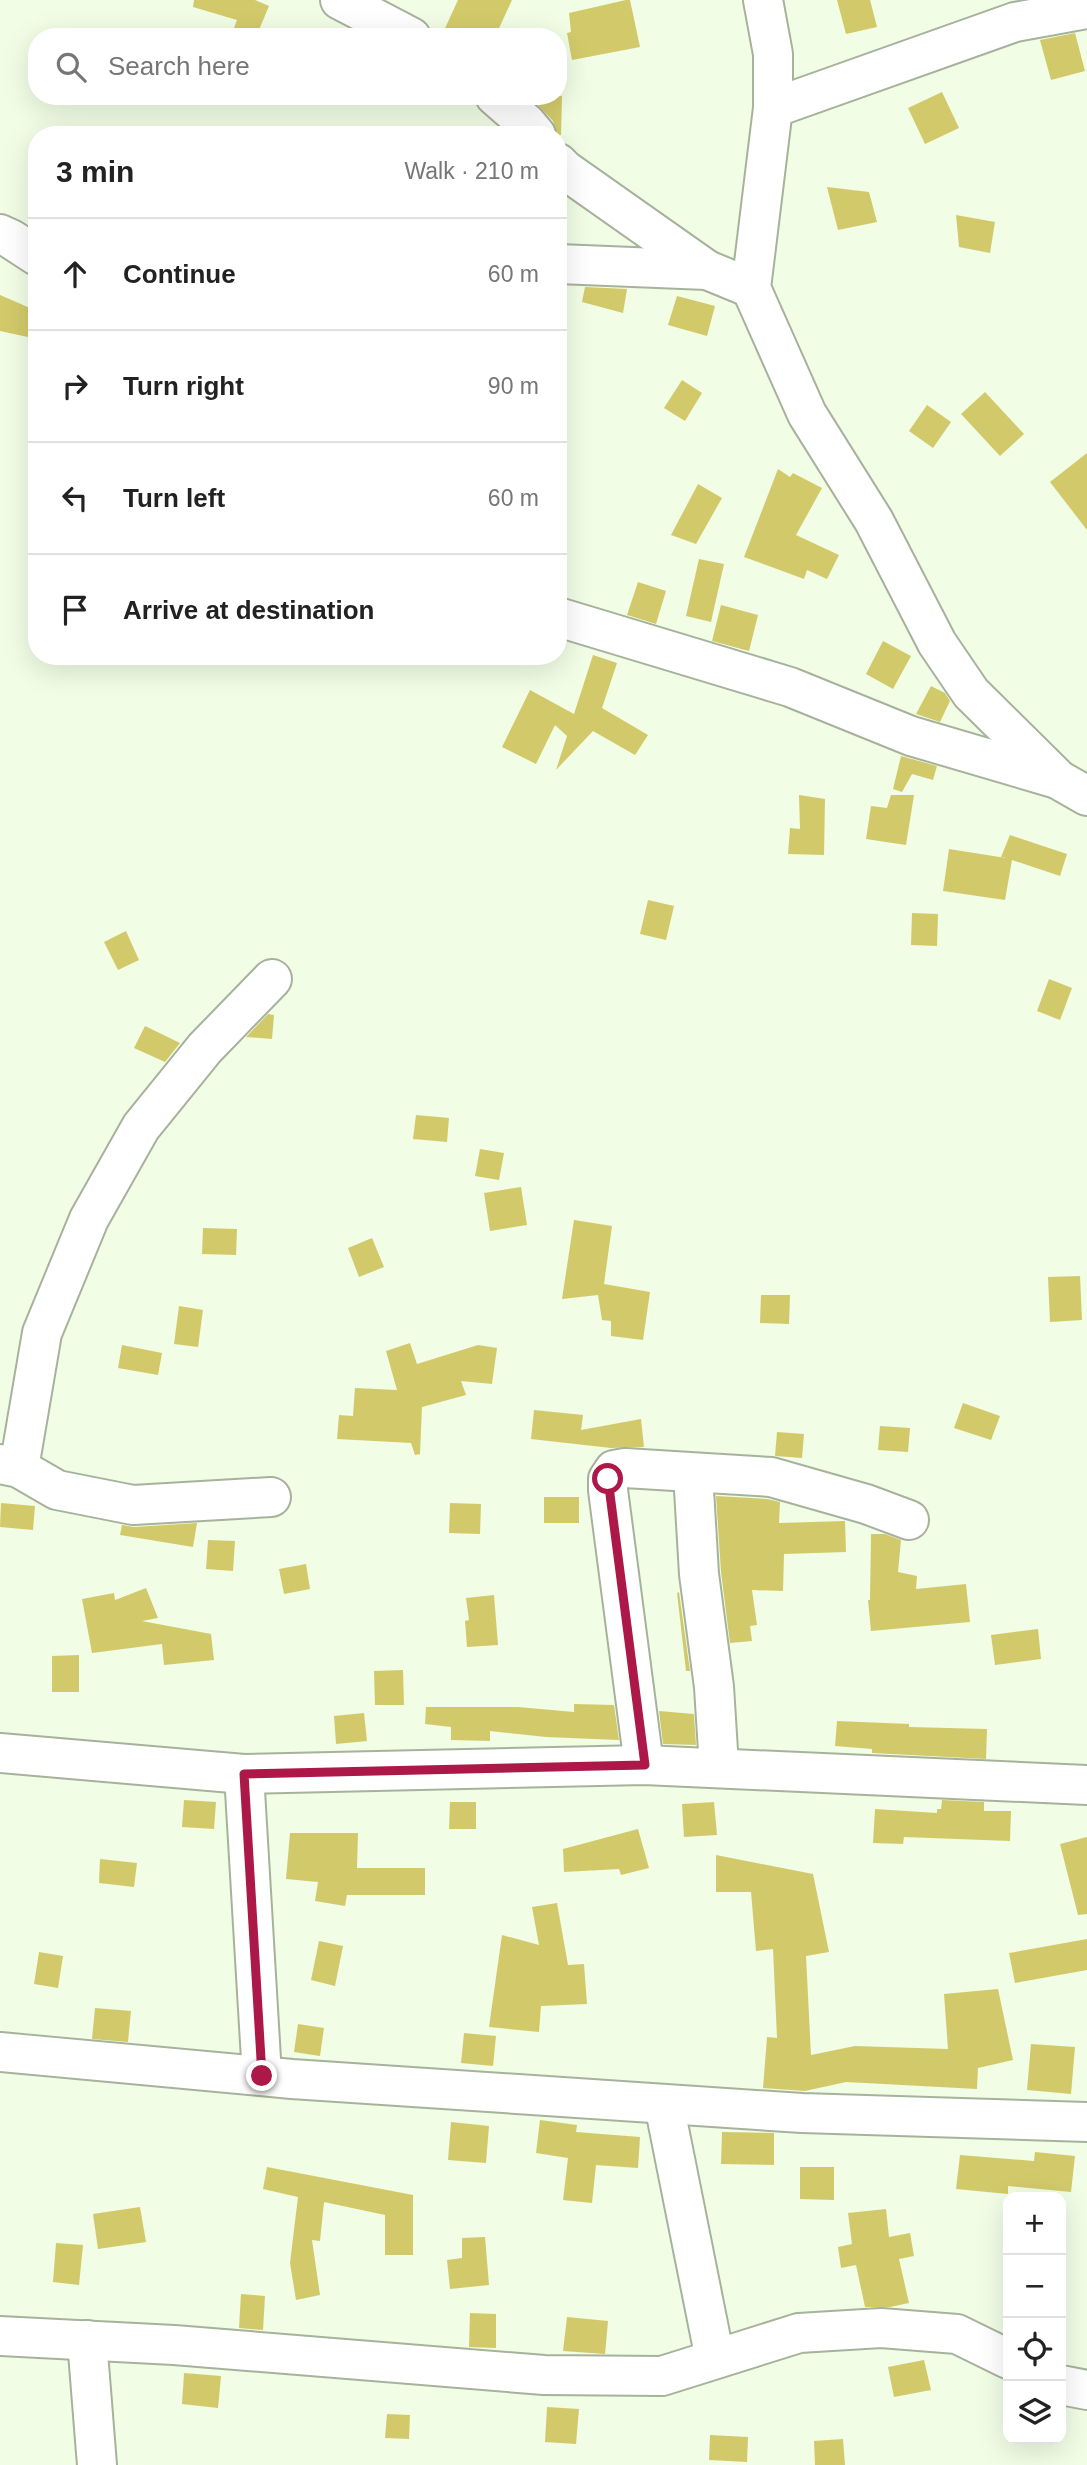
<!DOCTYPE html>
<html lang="en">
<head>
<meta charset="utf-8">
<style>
  :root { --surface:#fff; --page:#f6f6f6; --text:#222; --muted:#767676; --line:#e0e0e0 }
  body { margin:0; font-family:Helvetica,sans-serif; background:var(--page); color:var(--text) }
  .controls { position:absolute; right:21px; bottom:21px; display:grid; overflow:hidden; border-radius:14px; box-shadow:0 7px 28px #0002 }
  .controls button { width:63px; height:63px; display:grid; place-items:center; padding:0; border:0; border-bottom:2px solid var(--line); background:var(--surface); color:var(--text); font:35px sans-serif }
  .stop { position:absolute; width:21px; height:21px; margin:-16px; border:5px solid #ac1949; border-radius:50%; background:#fff }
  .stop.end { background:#ac1949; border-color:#fff; box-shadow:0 2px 7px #0008 }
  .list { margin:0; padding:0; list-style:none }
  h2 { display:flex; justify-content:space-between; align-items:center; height:91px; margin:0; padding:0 28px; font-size:30px }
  h2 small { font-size:23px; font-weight:400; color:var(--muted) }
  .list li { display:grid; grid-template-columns:46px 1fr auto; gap:21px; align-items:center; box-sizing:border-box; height:112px; padding:0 28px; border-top:2px solid var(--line) }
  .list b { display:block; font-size:26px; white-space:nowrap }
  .list em { font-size:23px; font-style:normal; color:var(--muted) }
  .icon { flex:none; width:38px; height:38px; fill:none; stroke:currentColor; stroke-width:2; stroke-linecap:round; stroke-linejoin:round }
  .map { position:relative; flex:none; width:1087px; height:2465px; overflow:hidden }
  .search { position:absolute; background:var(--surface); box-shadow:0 7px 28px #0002; left:28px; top:28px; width:539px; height:77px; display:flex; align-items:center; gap:18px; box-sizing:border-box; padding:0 24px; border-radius:28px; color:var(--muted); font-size:26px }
  .panel { position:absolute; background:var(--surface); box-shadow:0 7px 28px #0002; left:28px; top:126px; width:539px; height:539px; border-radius:28px }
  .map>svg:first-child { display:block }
  .building { fill:#d2ca6a }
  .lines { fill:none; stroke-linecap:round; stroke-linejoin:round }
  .minor-casing { stroke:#a7b29c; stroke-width:42 }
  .minor { stroke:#fff; stroke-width:38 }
  .route { stroke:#ac1949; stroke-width:9 }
</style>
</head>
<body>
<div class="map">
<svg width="1087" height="2465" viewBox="0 0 1087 2465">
  <rect width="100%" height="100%" fill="#f1fde5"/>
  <!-- building -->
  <g class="building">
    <path d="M194 0H255L269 6 256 37 234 28 237 20 193 7Z"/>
    <path d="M458 0H512L495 37H441Z"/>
    <path d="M626 0H630L640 47 572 60 567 33 571 32 569 13Z"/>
    <path d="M837 0H870L877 27 846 34Z"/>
    <path d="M1075 33 1085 71 1051 80 1040 40Z"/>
    <path d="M942 92 959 128 925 144 908 108Z"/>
    <path d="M536 96H562L561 135H557L553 121 535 102Z"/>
    <path d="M827 187 869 192 877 222 838 230Z"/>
    <path d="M956 215 995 222 990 253 959 247Z"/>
    <path d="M585 287 627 289 623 313 582 302Z"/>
    <path d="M0 295 37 311V339L0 331Z"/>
    <path d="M677 296 715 306 707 336 668 325Z"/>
    <path d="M682 380 702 393 685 421 664 408Z"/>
    <path d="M985 392 1024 434 1000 456 961 414Z"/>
    <path d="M927 405 951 422 933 448 909 431Z"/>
    <path d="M1087 453V530L1050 482Z"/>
    <path d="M778 469 790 477 793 473 822 488 796 535 839 555 827 579 807 570 804 579 744 557Z"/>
    <path d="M698 484 722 498 696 544 671 535Z"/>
    <path d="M699 559 724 564 711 622 686 616Z"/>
    <path d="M638 582 666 591 656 624 627 615Z"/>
    <path d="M721 605 758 615 749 651 712 641Z"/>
    <path d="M883 641 911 656 893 689 866 674Z"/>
    <path d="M593 655 617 663 602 708 648 735 635 755 593 731 556 770 567 736 555 725 536 764 502 747 530 690 574 714Z"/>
    <path d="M931 686 945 693 950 701 940 722 916 714Z"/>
    <path d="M901 756 937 766 933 780 912 774 902 792 893 789Z"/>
    <path d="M799 795 825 799 824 855 788 854 790 828 800 829Z"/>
    <path d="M891 795H914L906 845 866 839 871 806 887 808Z"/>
    <path d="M1010 835 1067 854 1060 876 1012 860 1005 900 943 891 949 849 1006 858 1001 857Z"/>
    <path d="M648 900 674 906 666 940 640 934Z"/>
    <path d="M912 913 938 914 937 946 911 945Z"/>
    <path d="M126 931 139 960 118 970 104 942Z"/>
    <path d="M1049 979 1072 988 1060 1020 1037 1011Z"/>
    <path d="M268 1014 274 1015 272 1039 246 1037Z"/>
    <path d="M145 1026 180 1043 165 1062 134 1048Z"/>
    <path d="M416 1115 449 1118 447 1142 413 1139Z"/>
    <path d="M480 1149 504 1153 499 1180 475 1176Z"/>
    <path d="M521 1187 527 1225 490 1231 484 1193Z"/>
    <path d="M574 1220 612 1226 604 1284 650 1292 643 1340 611 1336V1321L602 1320 598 1295 562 1299Z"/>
    <path d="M203 1228 237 1229 236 1255 202 1254Z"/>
    <path d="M372 1238 384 1267 359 1277 348 1248Z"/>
    <path d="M1080 1276 1082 1320 1050 1322 1048 1277Z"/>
    <path d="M761 1295H790L789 1324 760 1323Z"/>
    <path d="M179 1306 203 1310 198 1347 174 1344Z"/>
    <path d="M410 1343 417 1364 478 1345 497 1348 492 1384 461 1381 466 1395 422 1407 420 1454 415 1455 411 1443 337 1439 339 1415 353 1416 355 1388 397 1390 386 1351Z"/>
    <path d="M122 1345 162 1353 158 1375 118 1368Z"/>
    <path d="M963 1403 1000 1416 991 1440 954 1428Z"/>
    <path d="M534 1410 583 1415 581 1430 641 1419 644 1447 611 1448 531 1439Z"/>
    <path d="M880 1426 910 1428 908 1452 878 1450Z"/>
    <path d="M777 1432 804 1434 802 1458 775 1456Z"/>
    <path d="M716 1496 767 1499 780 1502 779 1523 845 1521 846 1552 784 1554 783 1591 752 1590 757 1625 750 1626 752 1641 730 1643 721 1572Z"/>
    <rect x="544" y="1497" width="35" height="26"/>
    <path d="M1 1503 35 1506 33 1530 0 1527Z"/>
    <path d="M450 1503 481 1504 480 1534 449 1533Z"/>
    <path d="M197 1523 193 1547 120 1535 122 1525 134 1527Z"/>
    <path d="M871 1534H885L901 1540 898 1572 917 1576 916 1589 966 1584 970 1622 871 1631 868 1600H870Z"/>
    <path d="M208 1540 235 1541 233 1571 206 1569Z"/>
    <path d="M306 1564 310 1589 284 1594 279 1569Z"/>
    <path d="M146 1588 158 1618 142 1621 211 1634 214 1660 164 1665 162 1644 92 1653 82 1599 114 1593 115 1600Z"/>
    <path d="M679 1592 690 1671H686L677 1593Z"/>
    <path d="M494 1595 498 1645 467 1647 465 1621 469 1620 466 1598Z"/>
    <path d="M1038 1629 1041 1659 995 1665 991 1635Z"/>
    <path d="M79 1655V1692H52V1656Z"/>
    <path d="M403 1670 404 1705H375L374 1671Z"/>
    <path d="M574 1704 614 1705 619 1740 546 1737 490 1731V1741L451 1740V1727L425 1724 426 1707H518L574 1712Z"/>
    <path d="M659 1711 694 1714 696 1745 663 1744Z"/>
    <path d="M364 1713 367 1741 336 1744 334 1716Z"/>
    <path d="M837 1721 909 1724V1727L987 1729 986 1759 872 1753V1749L835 1746Z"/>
    <path d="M184 1800 216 1802 214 1829 182 1827Z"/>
    <path d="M942 1800 984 1802V1811H1011L1010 1841 904 1837 903 1844 873 1843 875 1809 937 1813V1809H941Z"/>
    <path d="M450 1802H476V1829H449Z"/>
    <path d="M714 1802 717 1835 684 1837 682 1804Z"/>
    <path d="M638 1829 649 1868 621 1875 619 1869 564 1872 563 1849Z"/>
    <path d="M290 1833H358L357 1868H425V1895H347L345 1906 315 1901 318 1882 286 1879Z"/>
    <path d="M1087 1837V1914L1078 1915 1060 1844Z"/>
    <path d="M716 1855 813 1874 829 1952 806 1956 811 2055 855 2046 948 2049 944 1994 998 1989 1013 2060 978 2068 977 2089 846 2082 805 2091 763 2088 767 2037 777 2038 773 1949 756 1951 751 1892H716Z"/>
    <path d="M100 1859 137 1863 134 1887 99 1883Z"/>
    <path d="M557 1903 568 1965 584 1964 587 2004 541 2006 539 2032 489 2027 502 1935 539 1945 532 1907Z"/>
    <path d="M1087 1939V1970L1015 1983 1009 1953Z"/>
    <path d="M319 1941 343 1946 335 1986 311 1980Z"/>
    <path d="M39 1952 63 1956 58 1988 34 1984Z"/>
    <path d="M95 2008 131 2011 128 2042 92 2039Z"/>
    <path d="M298 2024 324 2028 320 2056 294 2052Z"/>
    <path d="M464 2033 496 2036 493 2066 461 2063Z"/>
    <path d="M1031 2044 1075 2047 1071 2094 1027 2090Z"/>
    <path d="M540 2120 577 2125 576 2132 640 2137 638 2168 596 2165 592 2203 563 2200 568 2158 536 2153Z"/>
    <path d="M451 2122 489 2126 486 2163 448 2160Z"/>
    <path d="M722 2132 774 2133V2165L721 2164Z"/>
    <path d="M1035 2152 1075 2156 1071 2192 1008 2186V2194L956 2189 960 2155 1034 2161Z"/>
    <path d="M267 2167 413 2195V2255H385V2215L324 2202 320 2241 312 2240 320 2295 296 2300 290 2263 298 2197 263 2189Z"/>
    <path d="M800 2167H834V2200L800 2199Z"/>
    <path d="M140 2207 146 2242 98 2249 93 2214Z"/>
    <path d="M886 2209 889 2237 910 2233 914 2256 899 2259 909 2303 890 2307H865L856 2265 841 2268 838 2247 852 2244 848 2213Z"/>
    <path d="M485 2237 489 2285 450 2289 447 2260 462 2258V2238Z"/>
    <path d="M56 2243 83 2245 79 2285 53 2282Z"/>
    <path d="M241 2294 265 2296 263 2330 239 2328Z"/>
    <path d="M470 2313 496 2314V2348L469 2347Z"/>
    <path d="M567 2317 608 2321 605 2354 563 2351Z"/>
    <path d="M924 2360 931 2390 894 2397 888 2367Z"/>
    <path d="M184 2373 221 2376 218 2408 182 2404Z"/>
    <path d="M547 2407 579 2409 576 2444 545 2442Z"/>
    <path d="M387 2414 410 2415 409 2439 385 2438Z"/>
    <path d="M710 2435 748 2437 747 2462 709 2460Z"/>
    <path d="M843 2439 845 2465H815L814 2441Z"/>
  </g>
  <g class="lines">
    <defs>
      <g id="minor">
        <path d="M340 0 411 37"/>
        <path d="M763 0 773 54V108L751 288 807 414 874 521 937 643 971 693 1059 780 1087 796"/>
        <path d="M495 96 526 123 536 135"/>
        <path d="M773 108 1015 22 1087 9"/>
        <path d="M558 163 565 170 707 270"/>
        <path d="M0 234 11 239 37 256"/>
        <path d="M558 264 707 270 751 288"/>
        <path d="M558 617 790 687 911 736 1054 778"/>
        <path d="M0 1464 19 1468 57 1490 133 1505 271 1497"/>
        <path d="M19 1468 42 1333 89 1219 141 1127 205 1048 272 979"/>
        <path d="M693 1473 699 1574 714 1687 719 1767"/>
        <path d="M0 1753 244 1774 644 1765 1087 1785"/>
        <path d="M644 1765 608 1490V1479L614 1470 625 1468 771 1477 866 1504 909 1520"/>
        <path d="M244 1774 262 2076"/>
        <path d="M0 2052 292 2079 802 2113 1087 2122"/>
        <path d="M664 2104 715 2359"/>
        <path d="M0 2336 174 2345 544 2375 662 2376 799 2333 881 2328 957 2334 1008 2359"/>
        <path d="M87 2340 97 2465"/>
        <path d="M1061 2385 1087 2390"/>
      </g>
    </defs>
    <!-- minor casing -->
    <use href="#minor" class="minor-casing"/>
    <!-- minor -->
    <use href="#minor" class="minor"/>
  </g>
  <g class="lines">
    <!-- route -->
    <path class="route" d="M262 2076 244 1774 645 1765 608 1479"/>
  </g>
</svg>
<div class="controls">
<button>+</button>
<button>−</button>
<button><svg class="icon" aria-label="locate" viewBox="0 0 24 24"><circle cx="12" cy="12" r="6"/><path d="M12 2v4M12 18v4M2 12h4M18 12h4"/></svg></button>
<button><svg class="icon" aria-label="layers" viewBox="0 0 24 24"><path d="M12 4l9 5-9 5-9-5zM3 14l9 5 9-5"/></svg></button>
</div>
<div class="stop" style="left:608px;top:1479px"></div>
<div class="stop end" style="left:262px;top:2076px"></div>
<div class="search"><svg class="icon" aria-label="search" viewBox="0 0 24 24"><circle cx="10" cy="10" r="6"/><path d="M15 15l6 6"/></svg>Search here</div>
<section class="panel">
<h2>3 min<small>Walk · 210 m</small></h2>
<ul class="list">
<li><svg class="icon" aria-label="ahead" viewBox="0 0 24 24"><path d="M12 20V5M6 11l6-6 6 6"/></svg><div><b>Continue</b></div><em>60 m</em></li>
<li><svg class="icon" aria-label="right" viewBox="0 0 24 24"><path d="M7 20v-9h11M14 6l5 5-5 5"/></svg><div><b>Turn right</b></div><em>90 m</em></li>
<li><svg class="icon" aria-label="left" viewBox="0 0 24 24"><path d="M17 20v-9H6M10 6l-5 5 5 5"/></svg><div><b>Turn left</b></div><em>60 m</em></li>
<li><svg class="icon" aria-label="arrive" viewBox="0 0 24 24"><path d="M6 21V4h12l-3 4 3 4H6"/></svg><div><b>Arrive at destination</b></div></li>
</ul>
</section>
</div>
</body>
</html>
